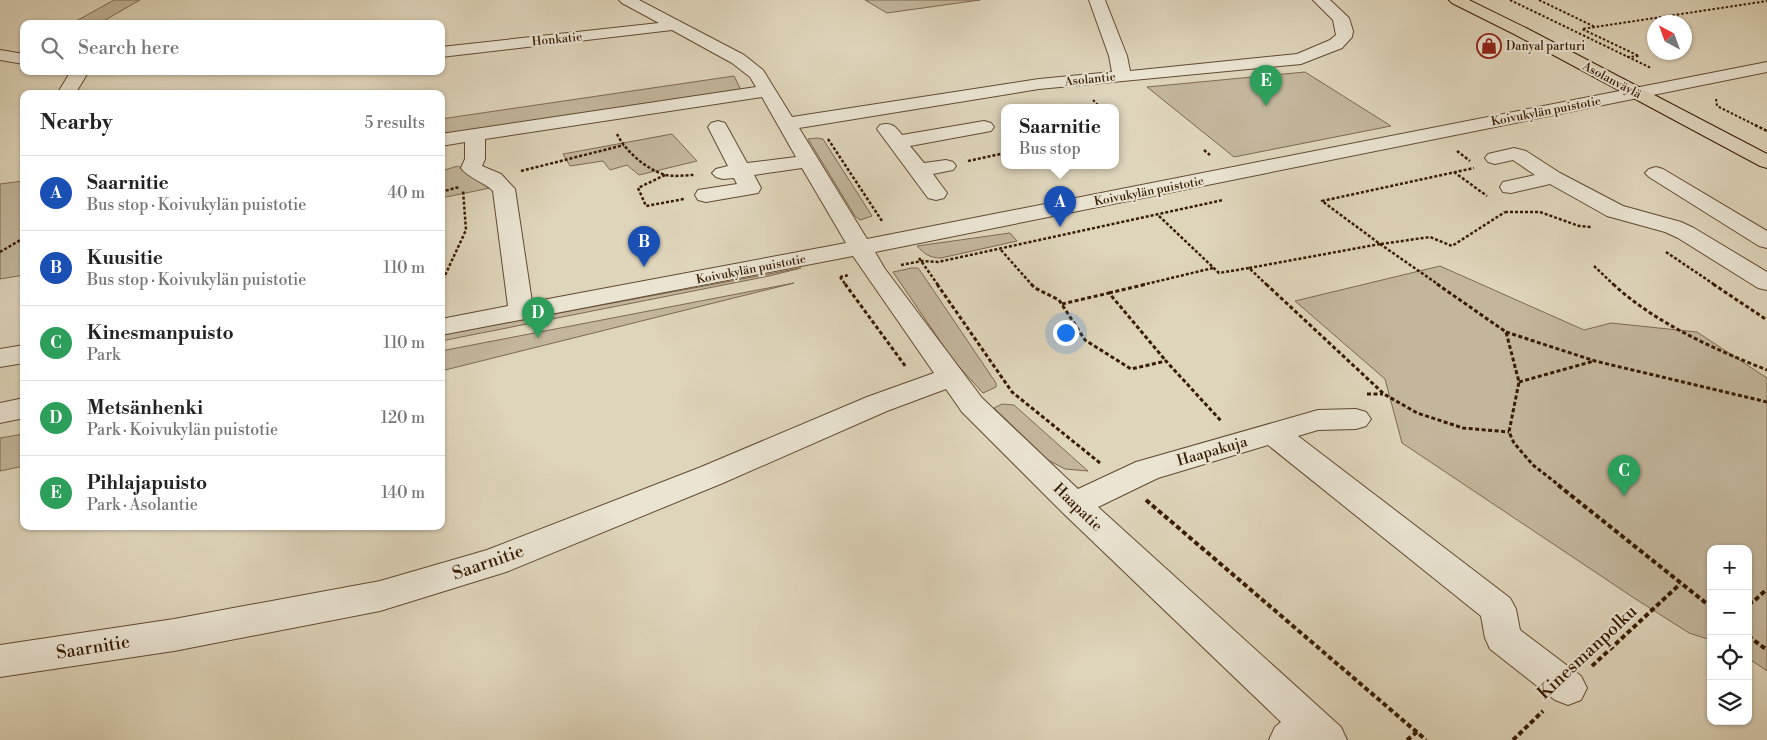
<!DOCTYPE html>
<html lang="en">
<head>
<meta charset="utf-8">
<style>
  :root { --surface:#fff; --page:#f6f6f6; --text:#222; --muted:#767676; --line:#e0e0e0; --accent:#8f2418 }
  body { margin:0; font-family:"Libre Bodoni",serif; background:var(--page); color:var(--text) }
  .controls { position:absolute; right:15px; bottom:15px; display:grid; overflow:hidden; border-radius:10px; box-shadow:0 1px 4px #0004 }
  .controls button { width:45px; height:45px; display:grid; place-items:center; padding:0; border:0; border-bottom:1px solid var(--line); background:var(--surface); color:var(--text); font:25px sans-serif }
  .compass { position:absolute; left:1647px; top:15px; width:45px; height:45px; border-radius:50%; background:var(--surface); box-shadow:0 1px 4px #0004; rotate:319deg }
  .you { position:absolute; left:1065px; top:332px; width:18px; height:18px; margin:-12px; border:4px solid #fff; border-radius:50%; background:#1a73e8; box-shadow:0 0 0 8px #1a73e833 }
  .badge { display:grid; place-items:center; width:32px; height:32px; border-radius:50%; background:var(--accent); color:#fff; font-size:16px; font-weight:700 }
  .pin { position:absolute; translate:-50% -41px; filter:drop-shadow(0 1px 2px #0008) }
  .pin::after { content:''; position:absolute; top:26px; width:18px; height:15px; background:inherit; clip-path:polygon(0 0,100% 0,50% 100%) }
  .popup { position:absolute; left:1001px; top:104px; width:118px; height:65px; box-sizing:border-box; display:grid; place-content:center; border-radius:10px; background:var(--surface); filter:drop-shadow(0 1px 4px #0005); font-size:16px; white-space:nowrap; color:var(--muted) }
  .popup b { font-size:19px; color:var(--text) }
  .popup::after { content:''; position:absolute; left:50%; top:100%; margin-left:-10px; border:10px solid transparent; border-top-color:var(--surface) }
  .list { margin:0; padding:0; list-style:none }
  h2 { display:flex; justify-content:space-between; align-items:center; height:65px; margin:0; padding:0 20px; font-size:21px }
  h2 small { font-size:16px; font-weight:400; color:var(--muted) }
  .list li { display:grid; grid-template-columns:32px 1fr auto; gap:15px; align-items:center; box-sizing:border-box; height:75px; padding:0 20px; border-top:1px solid var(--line) }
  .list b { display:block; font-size:19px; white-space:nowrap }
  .list p { margin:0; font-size:16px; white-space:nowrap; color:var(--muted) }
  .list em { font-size:16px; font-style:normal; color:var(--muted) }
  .icon { flex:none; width:28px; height:28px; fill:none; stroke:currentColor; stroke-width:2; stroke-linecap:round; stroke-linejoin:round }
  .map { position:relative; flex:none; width:1767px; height:740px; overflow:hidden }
  .search { position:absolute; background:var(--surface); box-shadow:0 1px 4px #0004; left:20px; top:20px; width:425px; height:55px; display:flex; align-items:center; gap:12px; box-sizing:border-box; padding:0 18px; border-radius:10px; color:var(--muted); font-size:19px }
  .panel { position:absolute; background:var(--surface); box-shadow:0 1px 4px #0004; left:20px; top:90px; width:425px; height:440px; border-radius:10px }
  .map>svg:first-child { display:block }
  .green { fill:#c3b69c; stroke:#7e694f }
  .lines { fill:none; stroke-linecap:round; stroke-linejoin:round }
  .minor-casing { stroke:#624a30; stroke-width:2 }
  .major-casing { stroke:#381c02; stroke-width:2 }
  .path-far3 { stroke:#381c02; stroke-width:2; stroke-dasharray:2.5 2; stroke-linecap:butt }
  .path-far2 { stroke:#381c02; stroke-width:2.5; stroke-dasharray:3 2; stroke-linecap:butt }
  .path-far1 { stroke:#381c02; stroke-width:3; stroke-dasharray:4 2.5; stroke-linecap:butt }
  .path { stroke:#381c02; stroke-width:4; stroke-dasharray:5 3; stroke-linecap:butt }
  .minor { fill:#eae4d3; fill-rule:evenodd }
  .major { fill:#dfd5bb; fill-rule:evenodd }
  .labels { text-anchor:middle; stroke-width:4; stroke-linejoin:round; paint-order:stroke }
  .far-street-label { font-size:12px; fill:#381c02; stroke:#eae4d3 }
  .far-poi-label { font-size:12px; fill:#381c02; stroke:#eae4d3; text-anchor:start }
  .street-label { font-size:15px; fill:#381c02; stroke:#eae4d3 }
  .near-street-label { font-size:18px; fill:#381c02; stroke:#eae4d3 }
</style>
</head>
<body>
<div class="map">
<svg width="1767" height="740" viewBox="0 0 1767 740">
  <rect width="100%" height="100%" fill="#dfd5bb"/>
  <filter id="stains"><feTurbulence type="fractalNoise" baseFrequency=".004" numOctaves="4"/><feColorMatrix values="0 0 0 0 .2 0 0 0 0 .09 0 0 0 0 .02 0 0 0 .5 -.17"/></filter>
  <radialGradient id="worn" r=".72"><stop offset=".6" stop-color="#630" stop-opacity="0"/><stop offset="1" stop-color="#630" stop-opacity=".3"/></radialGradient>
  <!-- green -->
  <g class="green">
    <path d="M114 0H140L98 24H71Z"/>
    <path d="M865 0H980L887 13Z"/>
    <path d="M1305 72 1391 126 1234 157 1147 87Z"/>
    <path d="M734 76 742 92 441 141V119Z"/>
    <path d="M672 134 697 161 639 175 627 165 610 170 603 161 570 166 563 154Z"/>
    <path d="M817 138 823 139 872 216 860 220 855 216 808 139Z"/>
    <path d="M458 166 490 188 441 198V171Z"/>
    <path d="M24 181V275L0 279V184Z"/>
    <path d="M1010 233 1017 241 941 258C929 258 925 254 917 246Z"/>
    <path d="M1440 266 1584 330 1611 323 1697 332 1767 378V671L1748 658V549H1711V640L1689 633 1634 598 1402 443 1385 379 1295 301Z"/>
    <path d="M801 268 769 276 441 341V335Z"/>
    <path d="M912 268H918L921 272 996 383V387L983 393 953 360 893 272Z"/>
    <path d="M794 283 441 371V351Z"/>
    <path d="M1002 404 1014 405 1088 471 1065 469 1048 460 994 408Z"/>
    <path d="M24 434V466L0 471V438Z"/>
  </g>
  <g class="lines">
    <defs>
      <g id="minor">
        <path d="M619 0H639L744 55 763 70 792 117 1039 79 1112 72 1109 56 1089 0H1105L1127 56 1130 71 1297 54 1330 40 1336 35 1333 20 1313 0H1330L1349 18 1353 31 1352 37 1342 48 1301 64 1039 89 799 128 867 239 1767 62V72L875 252 885 269 982 398 1078 489 1136 462 1318 410 1356 409 1366 412 1371 419 1366 426 1356 429 1318 430 1298 436 1510 598 1516 609 1520 630 1581 676 1587 688 1581 700 1568 705 1555 700 1490 649 1485 638 1481 616 1268 445 1158 478 1098 507 1341 727 1347 740H1269L1275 727 1281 722 1063 513 962 412 946 389 887 411 723 483 506 572 380 611 174 651 0 677V645L174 619 380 581 487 550 701 467 867 397 934 373 853 256 441 335V319L508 306 493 191C484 182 468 178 461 168L465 159V142L441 146V134L756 87 750 77 732 63 672 30 441 57V47L659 23 622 3ZM762 97 796 157 747 163 725 123 718 121 711 123 708 127 728 166 716 169 712 173 716 177 723 179 734 178 737 184 698 190 695 195 698 200 706 202 758 193 761 188 754 175 802 168 846 243 532 302 515 189 501 174 482 166 485 159V139Z"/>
        <path d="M0 50 24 54V64L0 60Z"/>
        <path d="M71 71H89L75 94H57Z"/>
        <path d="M984 121 991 123 994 127 991 131 910 146 924 163 946 160 953 162 956 166 953 170 933 174 947 193 944 198 936 200 928 198 877 129 880 125C892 122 895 126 902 135Z"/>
        <path d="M1514 148 1526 151 1560 173 1623 206 1681 222 1694 228 1767 272V290L1758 288 1678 238 1665 232 1607 216 1550 184 1511 193 1503 192 1500 187 1503 182 1535 175 1513 160 1495 164 1488 162 1485 158 1488 154Z"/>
        <path d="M1656 167 1663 169 1767 231V248L1759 246 1649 177 1645 173 1649 169Z"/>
        <path d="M24 345V363L0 367V349Z"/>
        <path d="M24 398V418L0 423V403Z"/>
      </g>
      <path id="major" d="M1449 0H1469L1526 28 1767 154V168L1760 166 1514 34 1452 3Z"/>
    </defs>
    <!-- minor casing -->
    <use href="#minor" class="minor-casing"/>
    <!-- major casing -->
    <use href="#major" class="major-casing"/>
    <!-- path-far3 -->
    <g class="path-far3">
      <path d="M1510 0 1651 68"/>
      <path d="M1539 0 1595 27"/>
      <path d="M1627 57 1639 56 1582 29 1767 1"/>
      <path d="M1716 99 1717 106 1757 126"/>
      <path d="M1093 100 1101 108"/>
    </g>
    <!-- path-far2 -->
    <g class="path-far2">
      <path d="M1755 125 1767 131"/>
      <path d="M617 134C625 151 647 170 666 175 675 177 685 175 694 175"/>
      <path d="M828 139 882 221"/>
      <path d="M1204 150 1210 155"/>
      <path d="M1457 151 1470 161"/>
      <path d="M968 161 1005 153"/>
      <path d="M521 171 624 145"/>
      <path d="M1454 172 1487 196"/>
      <path d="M665 175 638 188 646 206 684 199"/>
      <path d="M441 192 459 187"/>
      <path d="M1505 212H1540L1579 226 1592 227"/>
      <path d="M1159 216 1219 273 1249 268"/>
      <path d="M1380 244 1439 285"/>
      <path d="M1381 244 1430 237 1452 246 1505 212"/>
      <path d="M1001 250 1032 285"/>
      <path d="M0 252 24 238"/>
      <path d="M1666 252 1715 285"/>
      <path d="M919 258 938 285"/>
      <path d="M901 265 922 261 938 262 1223 200"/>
      <path d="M1594 266 1614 285"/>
      <path d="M840 277 849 275"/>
      <path d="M840 277 846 285"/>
      <path d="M441 284 466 230 463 190"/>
      <path d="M1142 285 1213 268"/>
      <path d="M1267 285 1249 268 1380 244 1322 201 1474 168"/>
    </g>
    <!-- path-far1 -->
    <g class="path-far1">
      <path d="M845 284 906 367"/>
      <path d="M937 284 1012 392 1100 463"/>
      <path d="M1031 284 1035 288 1059 300 1085 340 1131 369 1166 361 1222 422"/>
      <path d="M1266 284 1384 394 1417 413 1463 428 1509 432"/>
      <path d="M1437 284 1506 332 1519 382 1509 432 1514 443 1533 465 1560 486"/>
      <path d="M1613 284C1655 323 1714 349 1767 370"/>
      <path d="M1713 284 1767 320"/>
      <path d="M1109 293 1147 284"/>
      <path d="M1062 304 1109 293 1166 361"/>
      <path d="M1506 332 1595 361 1767 402"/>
      <path d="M1519 382 1594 361"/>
      <path d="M1367 394H1383"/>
    </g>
    <!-- path -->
    <g class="path">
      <path d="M1558 485 1711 607"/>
      <path d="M1146 500 1426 740"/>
      <path d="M1748 603 1753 602 1767 589"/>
      <path d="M1748 636 1767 650"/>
      <path d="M1592 666 1680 584"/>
      <path d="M1407 740 1417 732"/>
      <path d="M1513 740 1543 711"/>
    </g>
    <!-- minor -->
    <use href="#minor" class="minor"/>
    <!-- major -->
    <use href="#major" class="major"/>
  </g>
  <!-- icons -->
  <defs>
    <symbol id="shop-ring" viewBox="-11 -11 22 22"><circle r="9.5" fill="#eae4d3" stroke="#8f2418" stroke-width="1.5"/><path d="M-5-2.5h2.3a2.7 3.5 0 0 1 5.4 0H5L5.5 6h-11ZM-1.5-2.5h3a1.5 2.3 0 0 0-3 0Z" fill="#8f2418"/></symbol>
  </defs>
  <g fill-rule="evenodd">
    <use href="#shop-ring" x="1475" y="32" width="28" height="28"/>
  </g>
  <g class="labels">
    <!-- far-street labels -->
    <g class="far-street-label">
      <text transform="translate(557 39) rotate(-6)" y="4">Honkatie</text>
      <text transform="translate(1090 79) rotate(-6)" y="4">Asolantie</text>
      <text transform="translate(1612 80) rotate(28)" y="4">Asolanväylä</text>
      <text transform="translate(1546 111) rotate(-11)" y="4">Koivukylän puistotie</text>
      <text transform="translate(1149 191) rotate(-11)" y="4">Koivukylän puistotie</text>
      <text transform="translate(751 269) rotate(-11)" y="4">Koivukylän puistotie</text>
    </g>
    <!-- far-poi labels -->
    <g class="far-poi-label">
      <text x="1506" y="50">Danyal parturi</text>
    </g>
    <!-- street labels -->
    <g class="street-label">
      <text transform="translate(1212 451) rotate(-16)" y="5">Haapakuja</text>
      <text transform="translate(1078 507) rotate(44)" y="5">Haapatie</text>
    </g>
    <!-- near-street labels -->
    <g class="near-street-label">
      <text transform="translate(488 562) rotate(-19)" y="6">Saarnitie</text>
      <text transform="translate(93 647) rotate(-9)" y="6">Saarnitie</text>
      <text transform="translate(1587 652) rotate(-43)" y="6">Kinesmanpolku</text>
    </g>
  </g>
  <rect width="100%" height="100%" filter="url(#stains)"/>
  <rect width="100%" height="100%" fill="url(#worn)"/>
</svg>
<div class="controls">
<button>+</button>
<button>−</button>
<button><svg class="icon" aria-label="locate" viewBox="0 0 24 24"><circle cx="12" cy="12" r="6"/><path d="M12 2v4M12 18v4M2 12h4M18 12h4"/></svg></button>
<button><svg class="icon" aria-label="layers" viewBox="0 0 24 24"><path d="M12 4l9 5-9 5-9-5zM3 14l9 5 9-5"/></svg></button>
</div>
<svg class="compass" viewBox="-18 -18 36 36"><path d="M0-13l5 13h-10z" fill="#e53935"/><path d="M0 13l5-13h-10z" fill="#767676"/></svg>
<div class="you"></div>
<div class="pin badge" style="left:1060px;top:227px;background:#1a4fb4">A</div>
<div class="popup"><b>Saarnitie</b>Bus stop</div>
<div class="pin badge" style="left:644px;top:267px;background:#1a4fb4">B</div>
<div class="pin badge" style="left:1624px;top:496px;background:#2e9e5b">C</div>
<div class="pin badge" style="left:538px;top:338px;background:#2e9e5b">D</div>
<div class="pin badge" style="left:1266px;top:106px;background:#2e9e5b">E</div>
<div class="search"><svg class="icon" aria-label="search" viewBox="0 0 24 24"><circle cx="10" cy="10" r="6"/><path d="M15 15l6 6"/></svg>Search here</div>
<section class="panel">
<h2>Nearby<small>5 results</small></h2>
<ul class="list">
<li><span class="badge" style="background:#1a4fb4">A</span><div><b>Saarnitie</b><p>Bus stop · Koivukylän puistotie</p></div><em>40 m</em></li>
<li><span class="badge" style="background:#1a4fb4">B</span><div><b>Kuusitie</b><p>Bus stop · Koivukylän puistotie</p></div><em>110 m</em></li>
<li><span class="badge" style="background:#2e9e5b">C</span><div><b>Kinesmanpuisto</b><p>Park</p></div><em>110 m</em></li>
<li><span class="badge" style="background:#2e9e5b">D</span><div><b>Metsänhenki</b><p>Park · Koivukylän puistotie</p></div><em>120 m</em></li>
<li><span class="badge" style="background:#2e9e5b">E</span><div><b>Pihlajapuisto</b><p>Park · Asolantie</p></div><em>140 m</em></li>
</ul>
</section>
</div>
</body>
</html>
